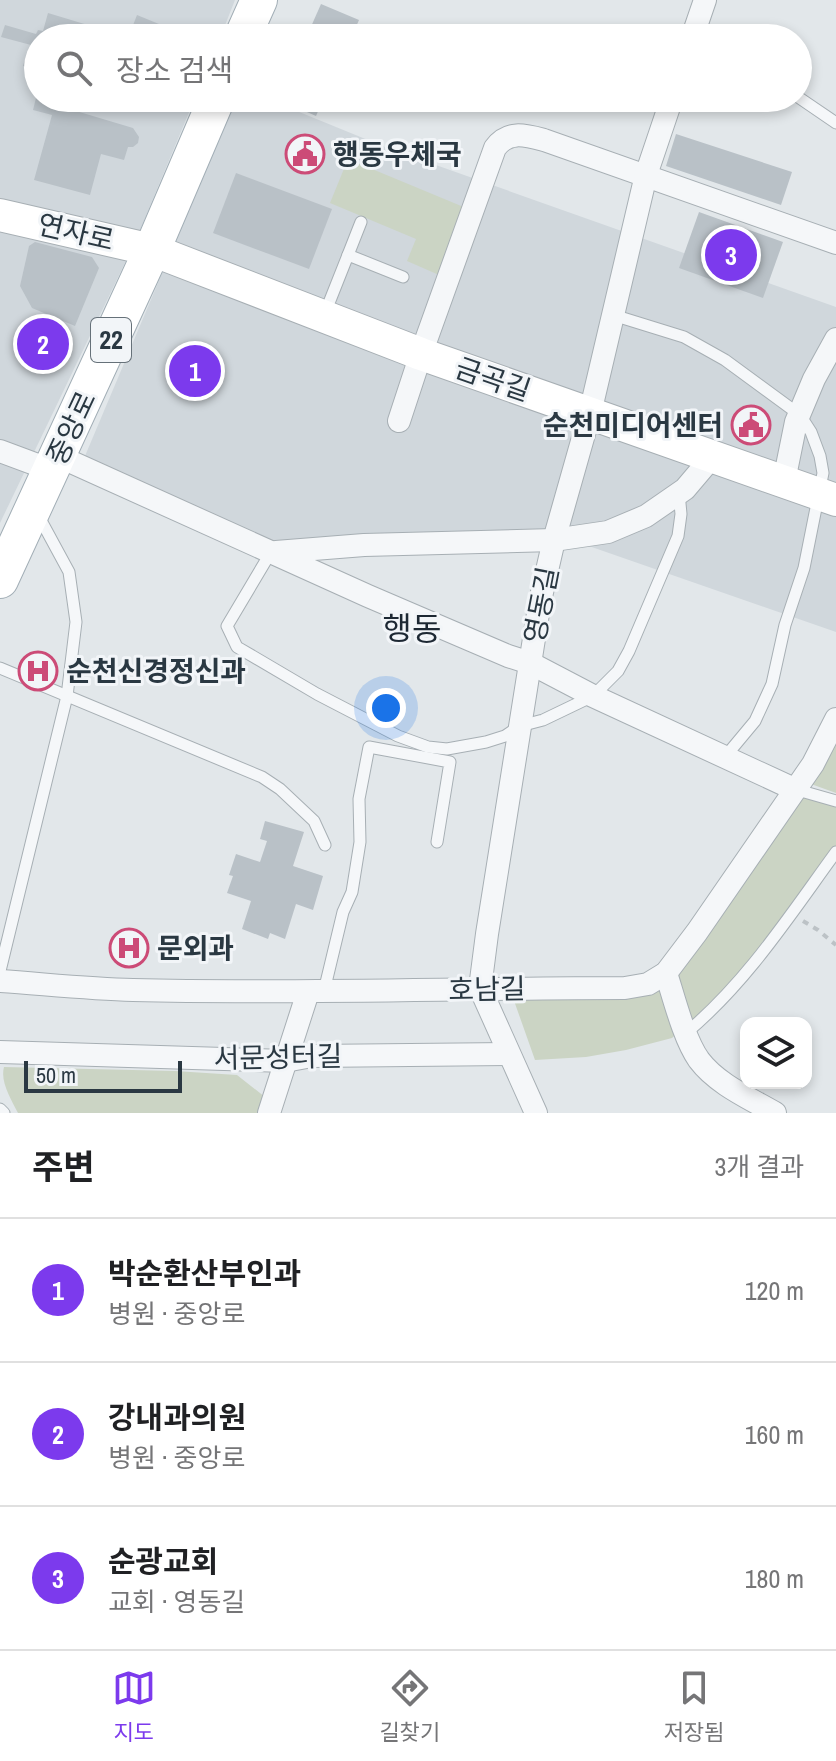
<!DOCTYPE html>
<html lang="ko">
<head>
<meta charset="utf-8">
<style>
  :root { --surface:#fff; --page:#f6f6f6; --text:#202124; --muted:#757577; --line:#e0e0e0; --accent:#7c3aed }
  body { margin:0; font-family:"Archivo Narrow","Noto Sans KR",sans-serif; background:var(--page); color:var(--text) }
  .controls { position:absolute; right:24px; bottom:24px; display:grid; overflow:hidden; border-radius:16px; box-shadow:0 4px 12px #0003 }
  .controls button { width:72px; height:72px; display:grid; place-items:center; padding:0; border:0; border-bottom:2px solid var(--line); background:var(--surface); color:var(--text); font:40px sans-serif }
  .scale { position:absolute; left:24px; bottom:20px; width:158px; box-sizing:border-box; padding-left:8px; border:4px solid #2a3842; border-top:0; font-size:22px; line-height:28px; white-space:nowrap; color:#2a3842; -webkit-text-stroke:6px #f2f5f8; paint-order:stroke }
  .you { position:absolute; left:386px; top:708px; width:28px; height:28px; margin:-20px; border:6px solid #fff; border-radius:50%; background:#1a73e8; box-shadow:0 0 0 12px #1a73e833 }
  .badge { display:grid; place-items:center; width:52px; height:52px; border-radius:50%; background:var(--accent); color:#fff; font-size:26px; font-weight:700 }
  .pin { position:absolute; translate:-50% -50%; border:4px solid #fff; box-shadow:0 2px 8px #0006 }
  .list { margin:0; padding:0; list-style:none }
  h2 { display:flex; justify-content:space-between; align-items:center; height:104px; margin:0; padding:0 32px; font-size:34px }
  h2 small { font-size:26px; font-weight:400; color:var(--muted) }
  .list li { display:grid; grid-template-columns:52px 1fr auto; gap:24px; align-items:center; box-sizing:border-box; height:144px; padding:0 32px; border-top:2px solid var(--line) }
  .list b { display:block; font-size:30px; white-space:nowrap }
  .list p { margin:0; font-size:26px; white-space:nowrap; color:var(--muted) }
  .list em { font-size:26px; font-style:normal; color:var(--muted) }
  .icon { flex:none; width:44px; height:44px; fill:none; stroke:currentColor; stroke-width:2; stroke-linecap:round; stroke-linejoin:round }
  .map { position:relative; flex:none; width:836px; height:1113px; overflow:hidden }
  .search { position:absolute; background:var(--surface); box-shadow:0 4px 12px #0003; left:24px; right:24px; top:24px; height:88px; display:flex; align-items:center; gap:20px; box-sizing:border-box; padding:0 28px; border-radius:44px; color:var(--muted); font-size:30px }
  .sheet { height:536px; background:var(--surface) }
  nav { display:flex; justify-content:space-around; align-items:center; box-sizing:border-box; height:112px; border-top:2px solid var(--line); background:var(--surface); font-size:22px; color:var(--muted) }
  nav a { display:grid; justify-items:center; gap:4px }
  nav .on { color:var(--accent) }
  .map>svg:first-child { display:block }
  .built { fill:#d0d7dc }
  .green { fill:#cbd4c4 }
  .building { fill:#b9c1c7 }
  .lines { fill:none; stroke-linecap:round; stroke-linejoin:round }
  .lane-casing { stroke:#a7afb4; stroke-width:13 }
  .street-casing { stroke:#a7afb4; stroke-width:24 }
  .secondary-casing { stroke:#a7afb4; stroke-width:34 }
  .primary-casing { stroke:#a2aeb6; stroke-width:38 }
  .path { stroke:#bcc2c6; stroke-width:4; stroke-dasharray:6 6; stroke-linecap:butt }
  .lane { stroke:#f5f7f9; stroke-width:11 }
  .street { stroke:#f5f7f9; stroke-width:22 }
  .secondary { stroke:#fff; stroke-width:32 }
  .primary { stroke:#fff; stroke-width:36 }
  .labels { text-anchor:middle; stroke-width:6; stroke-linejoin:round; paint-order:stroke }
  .shield { fill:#f2f5f8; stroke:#667179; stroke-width:2 }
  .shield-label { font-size:26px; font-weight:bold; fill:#2a3842 }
  .poi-label { font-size:28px; font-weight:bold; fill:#2a3842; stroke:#f2f5f8; text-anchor:start }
  .street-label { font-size:28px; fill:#2a3842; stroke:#f2f5f8 }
  .quarter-label { font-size:32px; fill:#1d2833; stroke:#f2f5f8 }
</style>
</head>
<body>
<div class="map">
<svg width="836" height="1113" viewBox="0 0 836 1113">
  <rect width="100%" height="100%" fill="#e2e7ea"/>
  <!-- built -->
  <g class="built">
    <path d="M0 0H235L220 38H38V98H195L135 242 0 523Z"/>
    <path d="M236 98H265L385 147 836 307V632L540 529 270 541 85 456Z"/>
  </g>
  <!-- green -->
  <g class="green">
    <path d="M348 159 466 208 439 275 407 261 416 239 330 203Z"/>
    <path d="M836 744V793L811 784Z"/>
    <path d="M809 793 836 805V847L746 969 724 991 672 1038 626 1050 586 1057 535 1060 512 995 646 985 800 797Z"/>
    <path d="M4 1067 175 1071 237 1075 265 1097 259 1113H18C11 1099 0 1082 4 1067Z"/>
  </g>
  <!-- building -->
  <g class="building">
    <path d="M321 4 359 20 351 38H306Z"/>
    <path d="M48 13 91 26 87 38H38V70L23 66 25 59H27L31 45 1 37 5 25 36 34 38 30 43 31Z"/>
    <path d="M137 15 193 38H128Z"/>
    <path d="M36 98H69L66 108 133 128 139 137 138 143 133 147H128L124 160 101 154 90 195 34 180 52 115 33 110Z"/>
    <path d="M275 98H324L316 116Z"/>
    <path d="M676 134 792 172 781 205 666 166Z"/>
    <path d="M236 173 332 209 309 269 213 233Z"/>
    <path d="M699 212 783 242 763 298 679 268Z"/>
    <path d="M35 242 92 257 99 268 75 326 32 308 20 286 29 246Z"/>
    <path d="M265 821 304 832 293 866 323 876 313 910 296 904 285 939 270 933 268 939 242 929 251 901 227 893 233 876 229 875 236 854 260 862 267 841 260 839Z"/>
  </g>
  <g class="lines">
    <defs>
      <g id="lane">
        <path d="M798 97 836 123"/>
        <path d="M348 255 361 222"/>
        <path d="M325 313 348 255 403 277"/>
        <path d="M613 315 684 337 725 360 800 415 811 432 820 456 823 473 804 568 785 625 772 684 755 721 725 757"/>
        <path d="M271 552 227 626 237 647 317 694 398 736 428 747 447 749 486 742 505 736 520 726 543 720 593 696 618 671 629 651 678 536 681 514 679 493"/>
        <path d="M0 668 262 777 280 789 314 821 325 845"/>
        <path d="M794 789 836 801"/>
        <path d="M0 971 67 696 76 622 69 572 37 513"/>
        <path d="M324 991 343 912 352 892 360 842 359 799 369 747 450 762 437 842"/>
        <path d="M686 1033C747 982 790 915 836 852"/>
        <path d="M0 1109 4 1113"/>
      </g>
      <g id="street">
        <path d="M692 38 705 0"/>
        <path d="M399 421 421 354 495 148C508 130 525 135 544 140L836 243"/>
        <path d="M0 451 51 470"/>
        <path d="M58 456 368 596 508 656 530 663 593 696 794 789"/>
        <path d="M784 481 796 422 814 379 836 339"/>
        <path d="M276 552 364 545 554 540 608 532 646 516 685 489 713 456"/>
        <path d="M666 973C674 998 684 1039 699 1060 717 1084 749 1098 775 1113"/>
        <path d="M0 981C44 984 89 989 133 990 297 994 461 988 625 988L648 984 666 973 697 932 813 764 836 719"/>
        <path d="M0 1052 285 1061 312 1056 508 1054"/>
        <path d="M269 1113 308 992"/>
        <path d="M536 1113 480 988 487 934 540 601 554 540 590 413 646 175 672 98"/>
      </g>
      <path id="secondary" d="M0 215 152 250 421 354 836 500"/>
      <g id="primary">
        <path d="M242 38 259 0"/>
        <path d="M0 580 152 250 217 98"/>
      </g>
    </defs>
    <!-- lane casing -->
    <use href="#lane" class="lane-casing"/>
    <!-- street casing -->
    <use href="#street" class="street-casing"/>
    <!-- secondary casing -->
    <use href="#secondary" class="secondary-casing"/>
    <!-- primary casing -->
    <use href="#primary" class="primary-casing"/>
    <!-- path -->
    <path class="path" d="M803 921 818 930 836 945"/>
    <!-- lane -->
    <use href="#lane" class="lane"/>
    <!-- street -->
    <use href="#street" class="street"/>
    <!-- secondary -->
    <use href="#secondary" class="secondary"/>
    <!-- primary -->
    <use href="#primary" class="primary"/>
  </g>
  <!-- icons -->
  <defs>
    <symbol id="civic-ring" viewBox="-11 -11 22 22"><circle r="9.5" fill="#f2f5f8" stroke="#cc4b77" stroke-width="1.5"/><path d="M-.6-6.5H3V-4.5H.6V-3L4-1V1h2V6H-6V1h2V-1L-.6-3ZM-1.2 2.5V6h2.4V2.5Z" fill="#cc4b77"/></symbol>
    <symbol id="hospital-ring" viewBox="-11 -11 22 22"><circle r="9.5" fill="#f2f5f8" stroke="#cc4b77" stroke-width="1.5"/><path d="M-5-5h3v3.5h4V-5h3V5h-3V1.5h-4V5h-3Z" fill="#cc4b77"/></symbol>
  </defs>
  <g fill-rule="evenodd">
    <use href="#civic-ring" x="283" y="132" width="44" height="44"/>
    <use href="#civic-ring" x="729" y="403" width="44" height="44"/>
    <use href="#hospital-ring" x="16" y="649" width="44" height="44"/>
    <use href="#hospital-ring" x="107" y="926" width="44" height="44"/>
  </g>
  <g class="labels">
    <!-- shield labels -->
    <rect class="shield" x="91" y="318" width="40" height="44" rx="6"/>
    <g class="shield-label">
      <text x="111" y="349">22</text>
    </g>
    <!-- poi labels -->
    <g class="poi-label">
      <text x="333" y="164">행동우체국</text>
      <text x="723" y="435" text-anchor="end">순천미디어센터</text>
      <text x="66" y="681">순천신경정신과</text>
      <text x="157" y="958">문외과</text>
    </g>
    <!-- street labels -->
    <g class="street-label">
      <text transform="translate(76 232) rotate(13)" y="10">연자로</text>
      <text transform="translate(493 379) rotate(19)" y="10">금곡길</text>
      <text transform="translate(71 428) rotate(-65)" y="10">중앙로</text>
      <text transform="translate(541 605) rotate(-79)" y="10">영동길</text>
      <text transform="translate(487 989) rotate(-1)" y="10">호남길</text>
      <text transform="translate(278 1057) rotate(-1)" y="10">서문성터길</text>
    </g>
    <!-- quarter labels -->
    <g class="quarter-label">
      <text x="412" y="640">행동</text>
    </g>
  </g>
</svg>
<div class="controls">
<button><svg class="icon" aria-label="layers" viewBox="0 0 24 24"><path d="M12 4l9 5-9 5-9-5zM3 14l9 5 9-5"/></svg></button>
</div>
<div class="scale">50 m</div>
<div class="you"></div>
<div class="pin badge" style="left:195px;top:371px">1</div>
<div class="pin badge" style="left:43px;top:344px">2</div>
<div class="pin badge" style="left:731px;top:255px">3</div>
<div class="search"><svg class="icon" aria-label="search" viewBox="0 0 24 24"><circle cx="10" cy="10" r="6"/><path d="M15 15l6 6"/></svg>장소 검색</div>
</div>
<section class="sheet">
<h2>주변<small>3개 결과</small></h2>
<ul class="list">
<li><span class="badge">1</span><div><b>박순환산부인과</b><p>병원 · 중앙로</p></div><em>120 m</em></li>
<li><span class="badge">2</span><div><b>강내과의원</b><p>병원 · 중앙로</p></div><em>160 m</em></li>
<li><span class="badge">3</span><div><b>순광교회</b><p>교회 · 영동길</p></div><em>180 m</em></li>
</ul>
</section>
<nav>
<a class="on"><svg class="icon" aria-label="map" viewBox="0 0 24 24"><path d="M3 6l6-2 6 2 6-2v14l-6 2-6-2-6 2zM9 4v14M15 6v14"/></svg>지도</a>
<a><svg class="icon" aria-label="directions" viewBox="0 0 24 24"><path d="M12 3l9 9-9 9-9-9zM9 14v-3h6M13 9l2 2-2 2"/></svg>길찾기</a>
<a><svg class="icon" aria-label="saved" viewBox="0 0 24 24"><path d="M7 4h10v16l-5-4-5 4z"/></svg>저장됨</a>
</nav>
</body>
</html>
